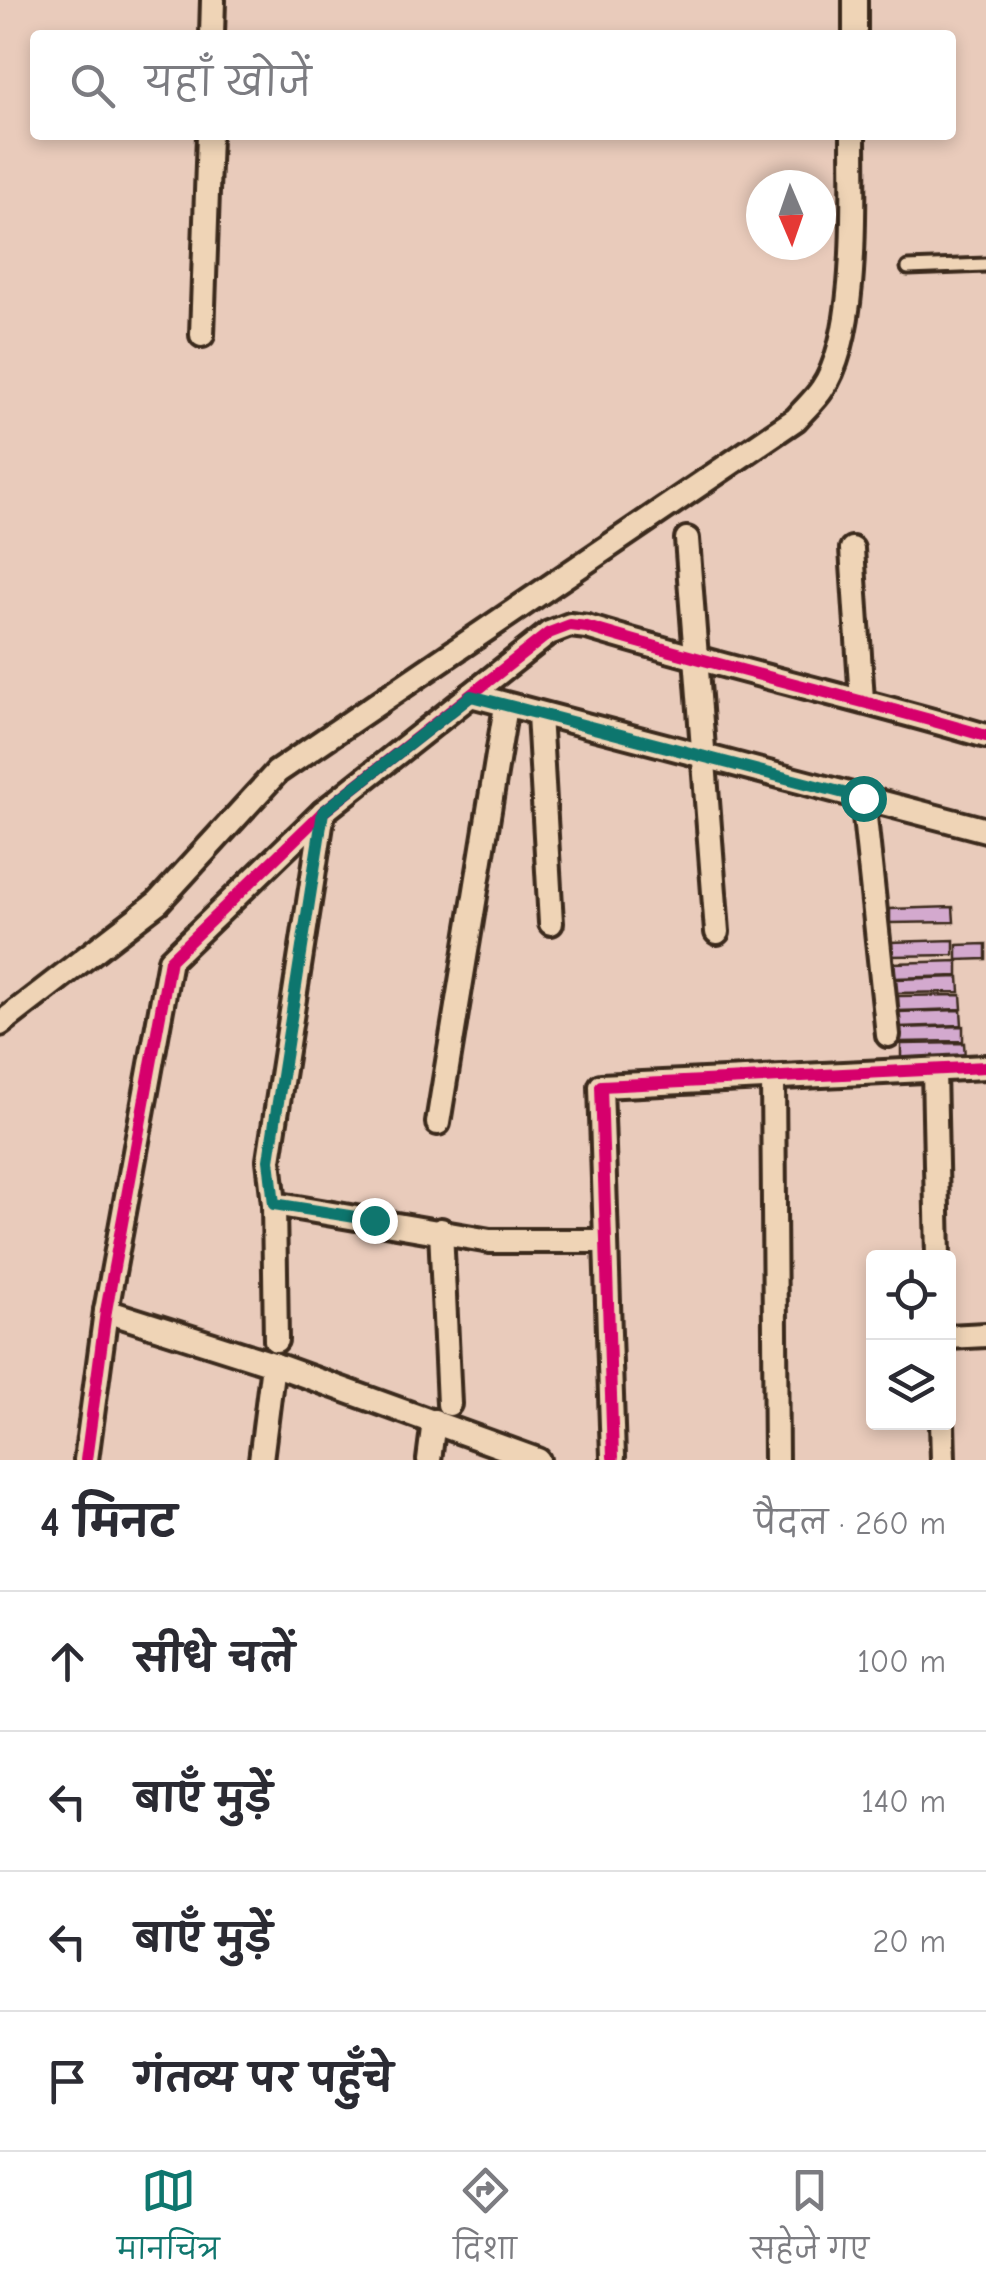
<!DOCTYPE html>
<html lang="hi">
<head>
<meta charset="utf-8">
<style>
  :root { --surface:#fff; --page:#f7f7f7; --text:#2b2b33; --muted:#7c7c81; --line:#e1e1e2; --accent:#0f766e }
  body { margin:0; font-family:"Comic Neue","Playpen Sans Deva",sans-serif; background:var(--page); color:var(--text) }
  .controls { position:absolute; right:30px; bottom:30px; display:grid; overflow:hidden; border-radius:10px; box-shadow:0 5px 15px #0003 }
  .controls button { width:90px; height:90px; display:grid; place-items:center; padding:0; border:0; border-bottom:2px solid var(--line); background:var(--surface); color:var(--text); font:50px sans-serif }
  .compass { position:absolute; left:746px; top:170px; width:90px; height:90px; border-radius:50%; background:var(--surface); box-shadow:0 5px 15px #0003; rotate:178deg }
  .stop { position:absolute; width:30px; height:30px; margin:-22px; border:8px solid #0f766e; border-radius:50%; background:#fff }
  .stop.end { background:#0f766e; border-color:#fff; box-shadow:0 2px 10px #0008 }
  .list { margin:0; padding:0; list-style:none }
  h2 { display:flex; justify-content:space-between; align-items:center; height:130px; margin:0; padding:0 40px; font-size:42px }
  h2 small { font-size:32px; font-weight:400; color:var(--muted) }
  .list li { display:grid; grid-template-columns:65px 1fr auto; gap:30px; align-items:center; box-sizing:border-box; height:140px; padding:0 40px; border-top:2px solid var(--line) }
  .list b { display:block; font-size:38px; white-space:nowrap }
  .list em { font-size:32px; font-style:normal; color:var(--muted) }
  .icon { flex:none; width:55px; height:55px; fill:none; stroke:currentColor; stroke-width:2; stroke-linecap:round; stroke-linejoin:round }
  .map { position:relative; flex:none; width:986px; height:1460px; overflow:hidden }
  .search { position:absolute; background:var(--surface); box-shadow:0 5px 15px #0003; left:30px; right:30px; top:30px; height:110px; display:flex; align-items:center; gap:25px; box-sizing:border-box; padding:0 35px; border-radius:10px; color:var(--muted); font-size:38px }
  .sheet { height:690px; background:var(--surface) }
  nav { display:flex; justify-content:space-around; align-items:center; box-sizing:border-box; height:140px; border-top:2px solid var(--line); background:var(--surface); font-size:28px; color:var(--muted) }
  nav a { display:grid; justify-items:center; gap:5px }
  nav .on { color:var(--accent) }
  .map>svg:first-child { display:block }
  .building { fill:#d3a9ce; stroke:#3b2a1e; stroke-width:2.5 }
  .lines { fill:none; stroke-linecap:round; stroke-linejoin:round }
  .lane-casing { stroke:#3b2a1e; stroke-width:19 }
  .street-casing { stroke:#3b2a1e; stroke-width:30 }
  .lane { stroke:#efd4b6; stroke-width:11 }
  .street { stroke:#efd4b6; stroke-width:22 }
  .cycleway-casing { stroke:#efd4b6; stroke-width:19 }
  .cycleway { stroke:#d6006c; stroke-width:12 }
  .route { stroke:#0f766e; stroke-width:12 }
</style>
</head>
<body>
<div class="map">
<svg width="986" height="1460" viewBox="0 0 986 1460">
  <rect width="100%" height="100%" fill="#e9cbbb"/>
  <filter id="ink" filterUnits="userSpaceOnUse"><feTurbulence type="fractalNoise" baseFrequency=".01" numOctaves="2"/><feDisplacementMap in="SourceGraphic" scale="20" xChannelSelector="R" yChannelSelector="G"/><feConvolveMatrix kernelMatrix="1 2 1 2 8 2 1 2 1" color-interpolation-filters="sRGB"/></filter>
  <g filter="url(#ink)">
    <!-- building -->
    <g class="building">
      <path d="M953 907 954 922 890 923V909Z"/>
      <path d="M954 940V955L891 956 890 942Z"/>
      <path d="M986 944V959L957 960V945Z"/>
      <path d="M958 961V976L895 978 894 963Z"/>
      <path d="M959 977 960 992 896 993V979Z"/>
      <path d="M961 995 962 1009 898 1011V996Z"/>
      <path d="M961 1010 962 1025 898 1027V1012Z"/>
      <path d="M963 1026V1041L899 1042V1028Z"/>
      <path d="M964 1043 965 1058 901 1059V1044Z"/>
    </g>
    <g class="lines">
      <defs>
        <path id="lane" d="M908 268 986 265"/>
        <g id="street">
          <path d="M212 35 213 0"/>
          <path d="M855 35V0"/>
          <path d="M202 335 209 135"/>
          <path d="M687 539 717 932"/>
          <path d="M852 549 862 700"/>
          <path d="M471 695 986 830"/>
          <path d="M539 714 551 923"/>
          <path d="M863 798 888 1035"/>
          <path d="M0 1024 158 902 277 772 796 419C804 409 815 400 822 389 859 336 853 201 853 135"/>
          <path d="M934 1070 938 1258"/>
          <path d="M773 1078 776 1460"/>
          <path d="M438 1123 506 706"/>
          <path d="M274 1204 490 1241H606"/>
          <path d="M441 1230 449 1404"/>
          <path d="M106 1311 273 1364 538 1460"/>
          <path d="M948 1337 986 1335"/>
          <path d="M276 1340 274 1204 269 1160 323 812"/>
          <path d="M942 1422 943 1460"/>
          <path d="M613 1457 601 1086 986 1067"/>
          <path d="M86 1460 106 1311 170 960 323 812 549 633 570 625 587 627C719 667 854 697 986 736"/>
          <path d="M261 1460 273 1364"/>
          <path d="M429 1460 434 1421"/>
        </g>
      </defs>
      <!-- lane casing -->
      <use href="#lane" class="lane-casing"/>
      <!-- street casing -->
      <use href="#street" class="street-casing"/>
      <!-- lane -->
      <use href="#lane" class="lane"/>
      <!-- street -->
      <use href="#street" class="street"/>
      <defs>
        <g id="cycleway">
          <path d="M613 1457 601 1086 986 1067"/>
          <path d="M86 1460 106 1311 170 960 323 812 549 633 570 625 587 627C719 667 854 697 986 736"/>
        </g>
      </defs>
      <!-- cycleway casing -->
      <use href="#cycleway" class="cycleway-casing"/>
      <!-- cycleway -->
      <use href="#cycleway" class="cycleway"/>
    </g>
  </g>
  <g class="lines" filter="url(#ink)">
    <!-- route -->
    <path class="route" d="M374 1220 274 1204 269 1160 323 812 471 696 863 798"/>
  </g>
</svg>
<div class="controls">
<button><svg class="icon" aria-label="locate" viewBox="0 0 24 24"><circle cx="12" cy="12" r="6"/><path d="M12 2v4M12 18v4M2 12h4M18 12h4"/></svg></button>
<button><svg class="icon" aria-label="layers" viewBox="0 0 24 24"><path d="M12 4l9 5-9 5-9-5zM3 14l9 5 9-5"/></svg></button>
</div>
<svg class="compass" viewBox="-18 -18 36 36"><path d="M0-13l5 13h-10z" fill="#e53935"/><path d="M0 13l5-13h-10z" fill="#7c7c81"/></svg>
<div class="stop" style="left:863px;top:798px"></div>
<div class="stop end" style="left:374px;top:1220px"></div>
<div class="search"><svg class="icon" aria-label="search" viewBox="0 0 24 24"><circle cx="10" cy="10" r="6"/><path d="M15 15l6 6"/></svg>यहाँ खोजें</div>
</div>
<section class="sheet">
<h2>4 मिनट<small>पैदल · 260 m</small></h2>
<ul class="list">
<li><svg class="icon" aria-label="ahead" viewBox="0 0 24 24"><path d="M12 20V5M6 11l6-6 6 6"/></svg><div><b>सीधे चलें</b></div><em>100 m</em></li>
<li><svg class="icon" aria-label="left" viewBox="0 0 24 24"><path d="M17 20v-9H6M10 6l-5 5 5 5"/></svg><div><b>बाएँ मुड़ें</b></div><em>140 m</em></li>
<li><svg class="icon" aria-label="left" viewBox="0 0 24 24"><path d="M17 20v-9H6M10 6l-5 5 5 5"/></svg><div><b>बाएँ मुड़ें</b></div><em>20 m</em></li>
<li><svg class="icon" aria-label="arrive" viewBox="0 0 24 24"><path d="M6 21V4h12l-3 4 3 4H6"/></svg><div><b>गंतव्य पर पहुँचे</b></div></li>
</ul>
</section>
<nav>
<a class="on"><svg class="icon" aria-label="map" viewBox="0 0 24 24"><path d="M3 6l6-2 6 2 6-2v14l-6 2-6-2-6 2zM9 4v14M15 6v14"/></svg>मानचित्र</a>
<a><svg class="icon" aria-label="directions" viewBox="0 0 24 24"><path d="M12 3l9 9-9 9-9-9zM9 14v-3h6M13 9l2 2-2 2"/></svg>दिशा</a>
<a><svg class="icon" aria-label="saved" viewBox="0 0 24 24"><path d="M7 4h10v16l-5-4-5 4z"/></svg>सहेजे गए</a>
</nav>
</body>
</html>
